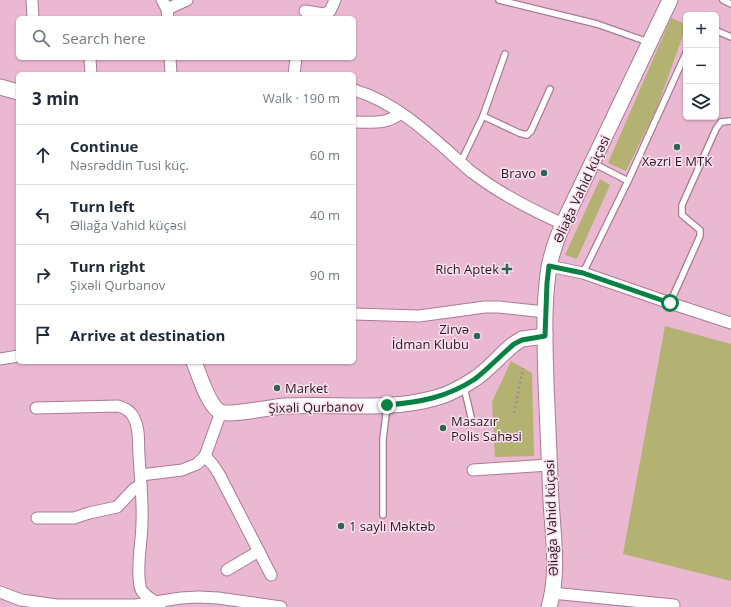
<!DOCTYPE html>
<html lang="en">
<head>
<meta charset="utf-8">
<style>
  :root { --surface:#fff; --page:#f2f2f3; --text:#1f2937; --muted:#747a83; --line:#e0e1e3 }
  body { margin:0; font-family:"Open Sans",sans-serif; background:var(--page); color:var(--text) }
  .controls { position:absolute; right:12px; top:12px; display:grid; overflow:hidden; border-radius:6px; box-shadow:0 1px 3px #0004 }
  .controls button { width:36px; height:36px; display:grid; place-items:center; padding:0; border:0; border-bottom:1px solid var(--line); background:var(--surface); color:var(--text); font:20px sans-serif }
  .stop { position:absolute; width:12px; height:12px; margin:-9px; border:3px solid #0b8043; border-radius:50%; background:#fff }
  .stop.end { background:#0b8043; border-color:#fff; box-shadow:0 1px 4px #0008 }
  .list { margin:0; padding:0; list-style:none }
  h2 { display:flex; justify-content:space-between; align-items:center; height:52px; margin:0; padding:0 16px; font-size:17px }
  h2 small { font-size:13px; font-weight:400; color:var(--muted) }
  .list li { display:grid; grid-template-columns:26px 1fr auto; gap:12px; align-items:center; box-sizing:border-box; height:60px; padding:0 16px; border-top:1px solid var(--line) }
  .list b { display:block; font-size:15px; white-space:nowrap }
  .list p { margin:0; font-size:13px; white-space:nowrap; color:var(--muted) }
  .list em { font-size:13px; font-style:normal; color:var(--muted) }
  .icon { flex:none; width:22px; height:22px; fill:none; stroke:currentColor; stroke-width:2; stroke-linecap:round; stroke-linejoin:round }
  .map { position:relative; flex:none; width:731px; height:607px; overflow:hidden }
  .search { position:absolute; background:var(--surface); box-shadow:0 1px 3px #0004; left:16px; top:16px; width:340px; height:44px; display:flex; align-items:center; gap:10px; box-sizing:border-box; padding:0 14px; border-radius:6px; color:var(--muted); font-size:15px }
  .panel { position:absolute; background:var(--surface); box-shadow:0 1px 3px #0004; left:16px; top:72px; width:340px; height:292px; border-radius:6px }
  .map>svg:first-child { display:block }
  .green { fill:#b3b273 }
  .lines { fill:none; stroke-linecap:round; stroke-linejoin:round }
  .lane-casing { stroke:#aa7a93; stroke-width:8 }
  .street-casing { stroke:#aa7a93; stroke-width:13 }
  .secondary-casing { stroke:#aa7a93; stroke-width:17 }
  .path { stroke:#af869a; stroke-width:2.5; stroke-dasharray:2 3; stroke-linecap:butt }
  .lane { stroke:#fff; stroke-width:5.5 }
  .street { stroke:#fff; stroke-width:11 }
  .secondary { stroke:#fff; stroke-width:15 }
  .route { stroke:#0b8043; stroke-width:5 }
  .poi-dot { fill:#2a6651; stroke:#fce1ee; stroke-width:1.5 }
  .labels { text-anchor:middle; stroke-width:3; stroke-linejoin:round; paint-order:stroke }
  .poi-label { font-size:13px; fill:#28161f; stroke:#fce1ee; text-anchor:end }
  .street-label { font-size:13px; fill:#28161f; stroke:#fce1ee }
</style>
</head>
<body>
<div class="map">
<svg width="731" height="607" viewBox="0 0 731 607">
  <rect width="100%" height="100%" fill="#ebb8d1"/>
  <!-- green -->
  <g class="green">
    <path d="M671 18 686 24V27L657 108 626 171 608 163Z"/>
    <path d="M600 179 610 185 577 259 565 255Z"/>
    <path d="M665 326 731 344V581L623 554Z"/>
    <path d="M511 361 532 373 534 456 495 457 492 402Z"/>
  </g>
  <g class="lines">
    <defs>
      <g id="lane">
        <path d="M499 0 597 24 648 42"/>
        <path d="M723 0 731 4"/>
        <path d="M717 31 731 37"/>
        <path d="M483 116 519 133 527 135 531 131 550 89"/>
        <path d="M461 162 483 116 505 54"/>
        <path d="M593 163 628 181"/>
        <path d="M583 273 628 181 686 53"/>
        <path d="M670 303 700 236V230L682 215V205L716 129 721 122 731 121"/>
        <path d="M464 387 471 417"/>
        <path d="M383 515V439L387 406"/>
      </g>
      <g id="street">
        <path d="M32 0 33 18"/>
        <path d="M162 0 167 9 168 18"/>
        <path d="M167 9 187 0"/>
        <path d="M305 11 324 14 330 11 335 0"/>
        <path d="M170 58 171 74"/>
        <path d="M90 59 91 74"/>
        <path d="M294 74 296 58"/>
        <path d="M354 90C395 102 428 133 459 161 464 165 468 170 473 173 500 194 532 210 563 224"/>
        <path d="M354 122C373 122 385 125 401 113"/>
        <path d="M549 266 583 273 670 303 731 323"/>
        <path d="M354 314 419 316 485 307H499L545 312"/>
        <path d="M0 359 18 356"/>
        <path d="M36 408 118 406C126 408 131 411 134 418 140 429 138 443 139 455 140 477 143 499 142 522 142 543 136 565 140 586 141 596 155 599 160 607"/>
        <path d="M205 456 213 465 219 474 271 575"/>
        <path d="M473 470 549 465"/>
        <path d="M141 475 182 470 197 464 205 456 221 412"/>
        <path d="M37 518H74L89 513 117 507 134 489 141 485"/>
        <path d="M227 570 259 551"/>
        <path d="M0 592 21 600 57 605H136L181 598 198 597 218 598 281 607"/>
        <path d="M552 593 674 605"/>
      </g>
      <g id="secondary">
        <path d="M0 87 18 92"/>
        <path d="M194 362C199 374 209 408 221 412 230 416 271 407 284 406 334 403 386 412 435 398 448 395 462 387 473 380 489 370 500 355 514 344L522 339 545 336"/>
        <path d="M549 607C559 574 553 535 551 501 549 462 548 422 546 383 545 344 543 305 549 267 552 252 557 238 563 224L670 0"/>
      </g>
    </defs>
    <!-- lane casing -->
    <use href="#lane" class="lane-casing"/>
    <!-- street casing -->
    <use href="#street" class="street-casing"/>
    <!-- secondary casing -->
    <use href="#secondary" class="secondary-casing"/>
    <!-- path -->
    <path class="path" d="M514 413 523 368"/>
    <!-- lane -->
    <use href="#lane" class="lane"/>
    <!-- street -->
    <use href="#street" class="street"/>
    <!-- secondary -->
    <use href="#secondary" class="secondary"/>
  </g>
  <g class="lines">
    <!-- route -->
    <path class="route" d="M387 405C420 402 446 398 475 379 489 368 501 355 514 344L522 340 545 336 547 283 549 266 583 273 670 303"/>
  </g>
  <!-- markers -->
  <g class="poi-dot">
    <circle cx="677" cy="147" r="4"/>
    <circle cx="544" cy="173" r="4"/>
    <path d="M505 263h4v4h4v4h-4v4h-4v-4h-4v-4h4z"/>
    <circle cx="477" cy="336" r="4"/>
    <circle cx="277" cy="388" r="4"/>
    <circle cx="443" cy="428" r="4"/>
    <circle cx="341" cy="526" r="4"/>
  </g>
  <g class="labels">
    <!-- poi labels -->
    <g class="poi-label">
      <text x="677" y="166" text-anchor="middle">Xəzri E MTK</text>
      <text x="536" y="178">Bravo</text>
      <text x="499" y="274">Rich Aptek</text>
      <text x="469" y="334">Zirvə<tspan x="469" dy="15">İdman Klubu</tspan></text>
      <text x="285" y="393" text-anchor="start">Market</text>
      <text x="451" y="426" text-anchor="start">Masazır<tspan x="451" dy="15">Polis Sahəsi</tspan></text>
      <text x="349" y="531" text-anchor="start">1 saylı Məktəb</text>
    </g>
    <!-- street labels -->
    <g class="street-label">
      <text transform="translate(581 189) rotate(-65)" y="5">Əliağa Vahid küçəsi</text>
      <text transform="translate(316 407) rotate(-1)" y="5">Şixəli Qurbanov</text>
      <text transform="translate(551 518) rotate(-92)" y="5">Əliağa Vahid küçəsi</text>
    </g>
  </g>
</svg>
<div class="controls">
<button>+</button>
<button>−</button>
<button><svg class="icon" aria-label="layers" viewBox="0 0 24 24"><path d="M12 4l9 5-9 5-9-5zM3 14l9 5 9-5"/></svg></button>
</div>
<div class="stop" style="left:670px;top:303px"></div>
<div class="stop end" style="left:387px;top:405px"></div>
<div class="search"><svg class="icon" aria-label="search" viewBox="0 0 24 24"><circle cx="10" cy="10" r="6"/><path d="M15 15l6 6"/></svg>Search here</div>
<section class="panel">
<h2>3 min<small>Walk · 190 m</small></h2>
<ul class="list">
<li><svg class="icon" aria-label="ahead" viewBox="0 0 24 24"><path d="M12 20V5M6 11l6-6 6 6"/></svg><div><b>Continue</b><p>Nəsrəddin Tusi küç.</p></div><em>60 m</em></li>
<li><svg class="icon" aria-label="left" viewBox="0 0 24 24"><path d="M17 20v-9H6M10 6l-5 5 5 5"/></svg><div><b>Turn left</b><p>Əliağa Vahid küçəsi</p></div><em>40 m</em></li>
<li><svg class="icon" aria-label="right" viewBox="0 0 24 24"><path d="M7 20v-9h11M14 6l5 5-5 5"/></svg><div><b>Turn right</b><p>Şixəli Qurbanov</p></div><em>90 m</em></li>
<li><svg class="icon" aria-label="arrive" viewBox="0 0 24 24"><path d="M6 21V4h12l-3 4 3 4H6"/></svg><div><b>Arrive at destination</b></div></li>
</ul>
</section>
</div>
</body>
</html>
